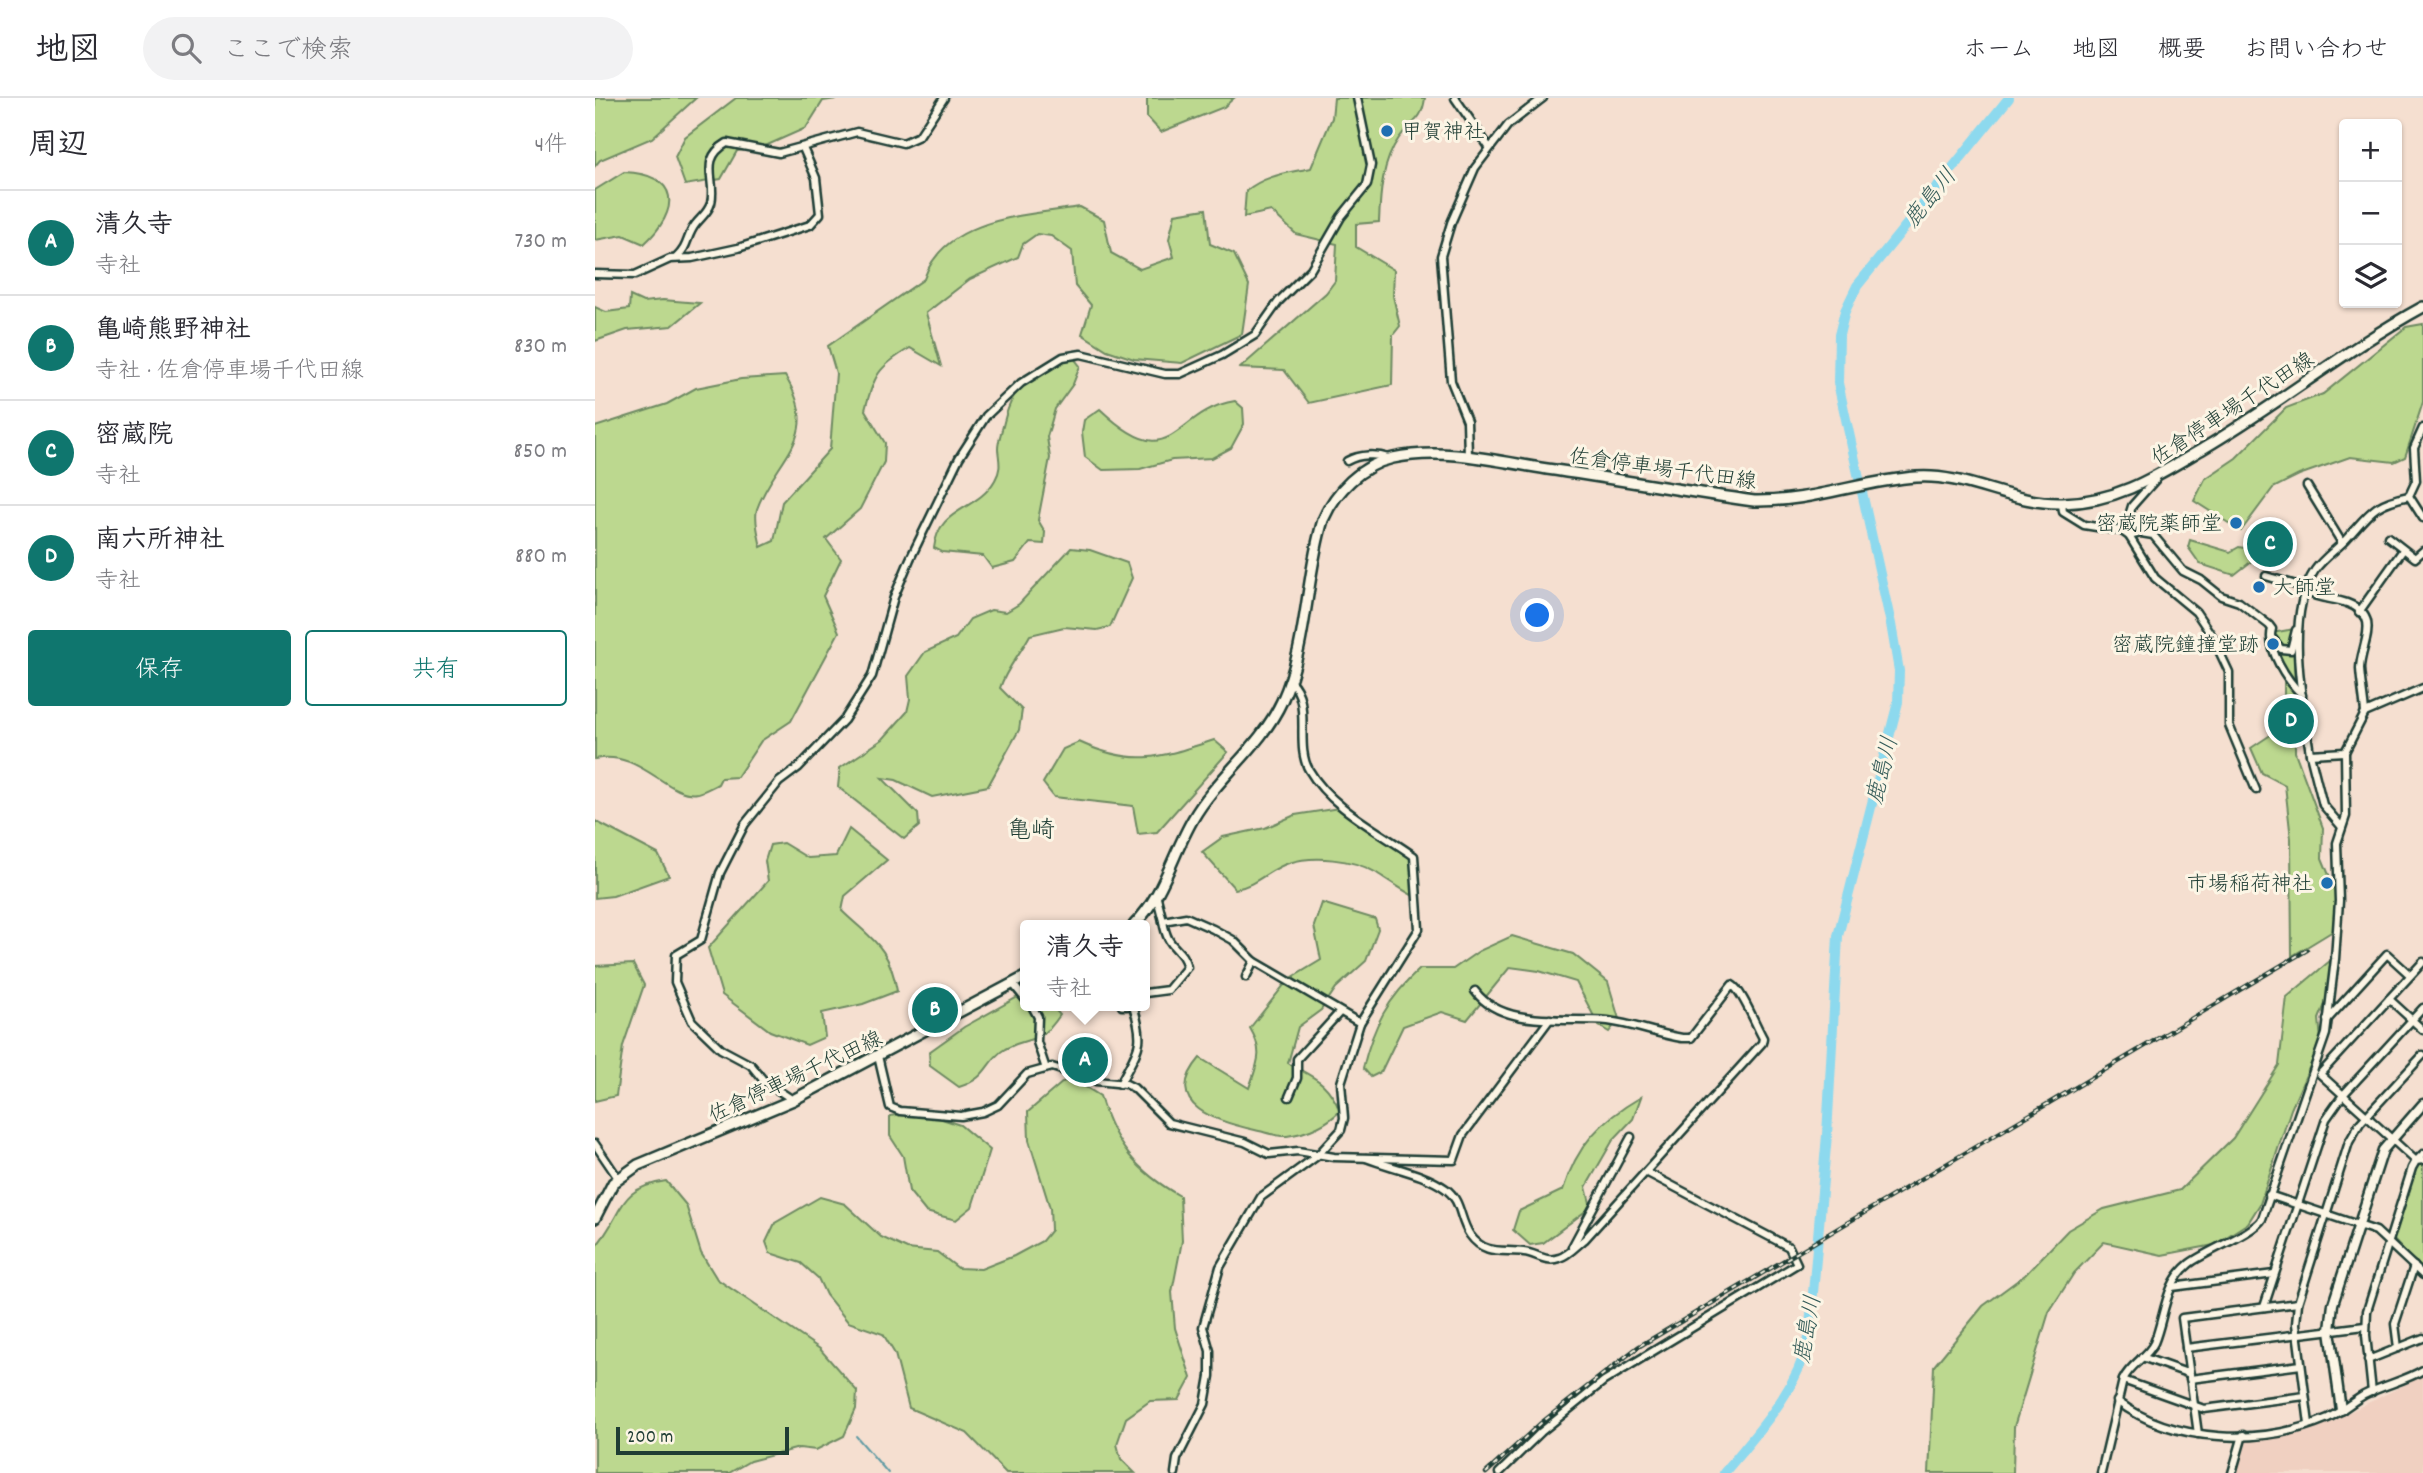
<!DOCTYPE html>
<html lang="ja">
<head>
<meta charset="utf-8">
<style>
  :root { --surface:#fff; --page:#f2f2f3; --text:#2b2b33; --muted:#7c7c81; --line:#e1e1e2; --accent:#0f766e }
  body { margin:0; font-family:Dekko,"Klee One",sans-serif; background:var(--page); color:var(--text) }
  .controls { position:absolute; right:21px; top:21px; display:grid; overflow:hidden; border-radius:7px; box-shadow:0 2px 5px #0004 }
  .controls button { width:63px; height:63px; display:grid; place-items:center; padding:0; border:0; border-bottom:2px solid var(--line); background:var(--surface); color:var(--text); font:35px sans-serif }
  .scale { position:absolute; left:21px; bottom:18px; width:173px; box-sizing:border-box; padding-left:7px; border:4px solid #1f3d34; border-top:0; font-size:19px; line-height:24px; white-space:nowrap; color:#1f3d34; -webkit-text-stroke:5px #fcf5e5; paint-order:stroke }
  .you { position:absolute; left:943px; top:518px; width:24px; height:24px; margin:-18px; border:5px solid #fff; border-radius:50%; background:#1a73e8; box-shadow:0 0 0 10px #1a73e833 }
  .badge { display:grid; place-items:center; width:46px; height:46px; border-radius:50%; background:var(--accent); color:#fff; font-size:23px; font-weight:700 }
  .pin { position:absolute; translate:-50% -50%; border:4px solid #fff; box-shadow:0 2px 7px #0006 }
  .popup { position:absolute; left:425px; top:822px; width:130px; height:91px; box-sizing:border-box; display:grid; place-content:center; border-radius:7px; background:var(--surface); filter:drop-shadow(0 2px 5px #0005); font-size:23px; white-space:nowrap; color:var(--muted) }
  .popup b { font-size:26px; color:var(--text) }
  .popup::after { content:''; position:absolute; left:50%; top:100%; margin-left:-14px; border:14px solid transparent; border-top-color:var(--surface) }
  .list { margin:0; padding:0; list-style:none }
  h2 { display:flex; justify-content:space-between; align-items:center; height:91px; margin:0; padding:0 28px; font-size:30px }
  h2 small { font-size:23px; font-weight:400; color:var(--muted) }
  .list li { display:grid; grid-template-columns:46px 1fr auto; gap:21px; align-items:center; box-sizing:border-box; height:105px; padding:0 28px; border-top:2px solid var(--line) }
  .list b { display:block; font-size:26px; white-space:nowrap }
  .list p { margin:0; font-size:23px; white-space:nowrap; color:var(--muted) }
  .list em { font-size:23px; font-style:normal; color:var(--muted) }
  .actions { display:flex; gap:14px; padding:21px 28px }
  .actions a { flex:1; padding:16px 0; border:2px solid var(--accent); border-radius:7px; text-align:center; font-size:24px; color:var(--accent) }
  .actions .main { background:var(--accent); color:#fff }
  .icon { flex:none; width:38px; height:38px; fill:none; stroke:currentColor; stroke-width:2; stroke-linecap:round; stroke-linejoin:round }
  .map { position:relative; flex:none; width:1828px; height:1375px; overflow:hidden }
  header { display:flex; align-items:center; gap:42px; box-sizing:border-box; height:98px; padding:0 35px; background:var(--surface); border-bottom:2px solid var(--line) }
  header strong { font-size:33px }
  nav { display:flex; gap:38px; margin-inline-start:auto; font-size:24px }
  .search { width:490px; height:63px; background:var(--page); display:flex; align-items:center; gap:18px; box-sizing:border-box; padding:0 24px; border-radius:38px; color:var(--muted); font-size:26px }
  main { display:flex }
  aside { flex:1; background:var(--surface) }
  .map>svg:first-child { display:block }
  .built { fill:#f0d0c1 }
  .green { fill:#bcd88f; stroke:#6e8a62; stroke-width:2 }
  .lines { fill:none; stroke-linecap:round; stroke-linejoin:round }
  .stream { stroke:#619ba4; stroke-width:2 }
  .river { stroke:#8dd9ee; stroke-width:10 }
  .minor-casing { stroke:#1f3d34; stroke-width:11 }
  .tertiary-casing { stroke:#1f3d34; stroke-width:13 }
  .secondary-casing { stroke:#1f3d34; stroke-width:14 }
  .minor { stroke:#fcf5e5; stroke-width:6 }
  .tertiary { stroke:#fcf5e5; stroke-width:8 }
  .secondary { stroke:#fcf5e5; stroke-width:9 }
  .rail-casing { stroke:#1f3d34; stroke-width:4.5 }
  .rail { stroke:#fcf5e5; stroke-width:2; stroke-dasharray:5; stroke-linecap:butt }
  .poi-dot { fill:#1f6fb2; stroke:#fcf5e5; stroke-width:2.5 }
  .labels { text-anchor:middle; stroke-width:6; stroke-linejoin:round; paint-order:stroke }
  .poi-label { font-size:21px; fill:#1f3d34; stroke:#fcf5e5; text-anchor:end }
  .street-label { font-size:21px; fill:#1f3d34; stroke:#fcf5e5 }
  .water-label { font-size:23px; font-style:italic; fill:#355c59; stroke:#fcf5e5 }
  .quarter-label { font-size:24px; fill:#1f3d34; stroke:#fcf5e5 }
</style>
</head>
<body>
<header>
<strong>地図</strong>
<div class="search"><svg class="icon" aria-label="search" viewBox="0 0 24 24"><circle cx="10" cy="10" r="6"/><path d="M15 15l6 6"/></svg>ここで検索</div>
<nav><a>ホーム</a><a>地図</a><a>概要</a><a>お問い合わせ</a></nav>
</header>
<main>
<aside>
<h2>周辺<small>4件</small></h2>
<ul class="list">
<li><span class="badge">A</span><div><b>清久寺</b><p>寺社</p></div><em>730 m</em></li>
<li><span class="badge">B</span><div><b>亀崎熊野神社</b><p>寺社 · 佐倉停車場千代田線</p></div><em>830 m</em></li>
<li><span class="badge">C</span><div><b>密蔵院</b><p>寺社</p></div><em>850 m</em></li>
<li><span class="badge">D</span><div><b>南六所神社</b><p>寺社</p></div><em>880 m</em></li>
</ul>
<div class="actions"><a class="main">保存</a><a>共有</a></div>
</aside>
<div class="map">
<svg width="1828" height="1375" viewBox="0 0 1828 1375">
  <rect width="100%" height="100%" fill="#f5dfd0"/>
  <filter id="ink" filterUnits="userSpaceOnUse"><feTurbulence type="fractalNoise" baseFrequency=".0143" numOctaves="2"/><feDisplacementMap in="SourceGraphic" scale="14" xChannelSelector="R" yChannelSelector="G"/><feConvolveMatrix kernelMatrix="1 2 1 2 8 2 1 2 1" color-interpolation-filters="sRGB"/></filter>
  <g filter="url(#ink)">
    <!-- built -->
    <path class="built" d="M1828 1278V1375H1640L1651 1341 1724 1329Z"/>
    <!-- green -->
    <g class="green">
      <path d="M0 0H101L57 40 5 62 0 68Z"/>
      <path d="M141 0H248L228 3 211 30 168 49 142 53 126 81 90 87 80 59 90 39Z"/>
      <path d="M552 0H639L629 9 566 34 552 19Z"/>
      <path d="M739 0H830C827 24 817 22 804 40 787 64 785 96 784 124L761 126V149L799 172 798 198 805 228 798 237 797 287 714 305 689 272 645 270 731 195 740 183 742 146 701 136 676 113 649 119 651 93C670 77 693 75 716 70L737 20Z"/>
      <path d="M29 74C85 76 86 112 49 146L28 137 0 142V92Z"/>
      <path d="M485 109 509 122 516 155 545 171 579 159 574 141 580 116 611 111 615 146 639 156 654 187 647 236 587 265 539 261 512 252 487 236 496 207 480 188 477 153 456 138 442 136 428 146 423 159 375 181 331 215 346 268 315 250C283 269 279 277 270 312L290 345 289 364 265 411 231 441 246 461 228 498 244 534 196 623 166 643 142 679 126 680 123 686C117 689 110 693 103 695 73 701 46 651 0 661V329L72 306 101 290 146 281 190 278C229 340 180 360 162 411 159 421 164 440 166 449L179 443 187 404 235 351 241 275 233 248 329 181C349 120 431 117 485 109Z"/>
      <path d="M35 198 48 204 68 202 105 205 77 228 32 232 0 243V209L11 214 34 211Z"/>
      <path d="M1828 226V304L1810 359 1799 364 1755 359 1704 377 1678 390 1646 433 1599 403 1610 381 1641 360 1691 310 1728 296 1811 229Z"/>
      <path d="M478 259 485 268 478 286 460 311 452 339 455 360 443 422 450 434 449 446 435 445 420 464 397 470 388 458 347 454 339 450C344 408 382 414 400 382 407 370 404 363 403 351 403 342 407 333 409 324 419 284 439 270 478 259Z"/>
      <path d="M640 303 648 310 649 326 636 350 617 360 577 362 545 371 508 372 490 359 487 334 489 322 505 311C580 382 576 313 640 303Z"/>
      <path d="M1595 442 1635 454 1644 449 1654 451 1662 459 1639 477 1605 466 1593 449Z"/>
      <path d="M476 450 495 452 532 465 537 480 515 529 502 532 469 529 435 537C425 556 411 571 405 590L427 612 424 632 393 688 337 699 301 682 287 680 323 716 324 728 309 741 243 689 245 670 288 641 312 614 315 601 313 578 330 554 361 540 375 521 396 512 411 514 424 506Z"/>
      <path d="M1699 531 1700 654 1728 730 1727 760 1741 794 1738 833 1697 858 1696 741 1690 687 1667 675 1656 650 1689 628V571L1677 535Z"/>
      <path d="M619 642 633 654 562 734 543 736 538 708 459 699 448 685 468 651 484 644C539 669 564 660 619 642Z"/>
      <path d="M744 710 816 756 824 782 822 800C807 792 794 783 780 774 758 761 718 757 694 765 674 771 661 788 640 791L607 754 628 739 670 730 700 717Z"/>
      <path d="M0 723 63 756 74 778 18 798 0 800Z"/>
      <path d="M254 731 292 762 250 798 247 813C278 843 294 847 302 893L268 906 227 915 230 939 212 947 175 933 127 897 113 850 173 783 170 763 175 747 188 745 213 760 241 758Z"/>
      <path d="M727 805 780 821 783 831 771 863 741 890 726 912 703 929 693 965C719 980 732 982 745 1013 731 1027 713 1035 692 1038 683 1039 670 1034 660 1032 624 1024 564 1008 605 960L654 990C663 964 669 954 655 930L693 882 726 862 719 828Z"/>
      <path d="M917 838 978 856 1013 884 1024 921 1014 934 1004 928 981 884 944 873 915 869 872 922 847 914 808 928 786 974 776 979 768 970C778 928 793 900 825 871H858L884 853Z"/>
      <path d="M1736 862 1733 899 1724 921 1726 943 1696 1011 1665 1106 1653 1125 1619 1147 1567 1157 1509 1144 1479 1175 1454 1214 1419 1329 1418 1375H1334L1339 1268 1388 1208 1430 1177 1473 1132 1509 1111 1585 1092 1638 1040 1684 967 1692 899Z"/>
      <path d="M38 866 49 887 28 948 21 998 0 1003V868Z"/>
      <path d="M430 895V908H457L465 917C444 948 439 936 410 951 390 963 394 980 364 989L335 968 334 954 369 929Z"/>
      <path d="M469 983 489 988 505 998C519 1046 542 1074 585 1098L587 1143 577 1194 580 1230 596 1280 584 1302 555 1303 531 1320 522 1346 526 1361 540 1375H411L372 1335 314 1310 300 1256 288 1236 253 1224 231 1197 223 1180 206 1165 175 1155 171 1144 180 1125 225 1099 250 1106 286 1139 312 1151 342 1154 363 1170 386 1171 419 1158 447 1143 456 1132 455 1110 434 1042 433 1014Z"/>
      <path d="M1046 999 1038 1021 1018 1042 991 1089 996 1109 948 1145 935 1147 918 1132 924 1113 968 1092C982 1047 1005 1023 1046 999Z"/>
      <path d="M323 1013 365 1027 395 1052 377 1109 361 1122 331 1114 314 1093 308 1058 295 1038V1018Z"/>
      <path d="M1828 1065V1174L1797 1140 1820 1070Z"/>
      <path d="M71 1083 91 1107 106 1155 122 1181 225 1251 262 1293 261 1311 249 1338 221 1352 204 1350 155 1363 134 1375H0V1149C30 1116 19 1091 71 1083Z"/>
    </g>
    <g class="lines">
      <!-- stream -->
      <path class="stream" d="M261 1338 293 1375"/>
      <!-- river -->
      <path class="river" d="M1129 1375C1163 1334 1202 1293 1214 1240L1232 1037 1243 838 1303 604 1304 573 1296 526 1243 285 1244 237 1250 213 1262 188 1414 0"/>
      <defs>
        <g id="minor">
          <path d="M860 0 894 49"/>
          <path d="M81 160C94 148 91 139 100 127 106 119 113 115 116 105 122 82 103 62 132 45L184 55 262 34 308 45 324 38 349 0"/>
          <path d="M0 176 40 177 75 161 97 160 143 150 215 127 225 116 221 80 208 50"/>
          <path d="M1828 330 1819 350 1821 383 1814 398 1828 420"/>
          <path d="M873 358 872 323 856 283 846 158 856 125 880 70 913 27 948 0"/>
          <path d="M752 363C764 356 782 356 794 360"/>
          <path d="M1712 388 1747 445"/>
          <path d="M1467 406 1468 414 1489 427 1527 433 1534 438 1560 480 1601 514 1617 538 1634 574V627L1661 692"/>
          <path d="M1529 434 1537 408 1561 381"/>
          <path d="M1534 438 1546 435 1558 437 1588 473 1606 482 1626 498 1644 504 1674 527 1677 531C1671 551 1692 582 1707 597"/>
          <path d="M1793 439 1820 460 1828 453"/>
          <path d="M1671 478 1711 490"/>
          <path d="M1710 493C1723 501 1738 500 1752 505 1789 519 1765 547 1765 571 1766 586 1769 601 1770 615"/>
          <path d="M1764 514 1808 452"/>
          <path d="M1678 541 1686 551 1696 552 1701 532"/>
          <path d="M1750 654 1715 656C1708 604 1689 518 1720 472 1729 459 1744 450 1754 438 1776 413 1780 405 1814 398"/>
          <path d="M1715 656 1728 707 1746 728"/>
          <path d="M562 800 568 823 591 819 618 831 638 842 659 863 765 925"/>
          <path d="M1828 864 1725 976 1821 1063 1828 1056"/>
          <path d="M651 879 659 863"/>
          <path d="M418 886 430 901"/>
          <path d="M550 895 573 892 592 869C586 847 573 854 568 823"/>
          <path d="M1794 901 1828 932"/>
          <path d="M437 908 443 919 442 944 450 968"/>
          <path d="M527 908H532"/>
          <path d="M1732 922 1792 856 1815 877"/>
          <path d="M283 958 295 1009 305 1013 366 1018 388 1014 403 1007 432 976 457 969 501 983 531 986 539 990 574 1025 650 1044 674 1056 703 1053 739 1059 859 1062 868 1037 955 921"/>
          <path d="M525 986C543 950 551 948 538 908"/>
          <path d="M694 999 702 980V961L744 915"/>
          <path d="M198 1002 169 983 156 967 126 951 97 923 80 884 81 857 106 842 125 775 150 726 184 684 204 669 249 622 277 578 299 499 315 461 364 360 391 318 426 285 468 259 486 256 570 276H585L627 257 660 237 684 203 716 171 746 119 772 87 776 67 762 0"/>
          <path d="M0 1046 23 1080"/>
          <path d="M771 1060C796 1070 829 1075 851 1091 867 1103 864 1121 875 1137 890 1158 908 1151 929 1154 941 1155 950 1165 964 1160 974 1157 982 1147 990 1141L1167 945 1168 940C1160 926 1147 892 1137 887L1096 940H1087C1062 936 1038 926 1013 923 972 919 908 931 880 893"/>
          <path d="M1674 1097 1781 1133 1828 1177"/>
          <path d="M977 1149 1036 1039"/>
          <path d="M1577 1189 1679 1176"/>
          <path d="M1669 1209 1731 1021 1748 997 1828 910"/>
          <path d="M1591 1250 1770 1228"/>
          <path d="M1803 1250 1800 1226 1819 1168"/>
          <path d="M1547 1259 1595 1276"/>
          <path d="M1773 1262 1828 1240"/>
          <path d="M1595 1281 1706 1267"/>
          <path d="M1528 1282 1609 1311 1710 1298"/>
          <path d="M1777 1294 1771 1237 1772 1213 1817 1070 1821 1063 1828 1062"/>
          <path d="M1522 1303C1579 1346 1668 1348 1733 1320 1746 1314 1757 1304 1769 1297 1788 1287 1810 1283 1828 1272"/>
          <path d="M1714 1326 1701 1226 1703 1205 1754 1044 1765 1025 1828 957"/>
          <path d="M1603 1336 1587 1220 1703 1205"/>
          <path d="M580 1375 582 1361 610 1306 615 1278V1253L608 1229 625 1169 666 1099 722 1058 746 1032 749 1020 746 985 765 925 824 831 819 758C784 733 736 710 714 672 699 647 718 603 695 583"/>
          <path d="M904 1375 946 1334 1009 1283 1202 1166 1194 1149 1051 1074"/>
          <path d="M1506 1375 1528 1282C1535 1266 1552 1260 1559 1245 1570 1219 1569 1186 1594 1166 1611 1153 1659 1135 1667 1121L1731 936 1740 861 1744 803 1742 745 1751 718 1750 654 1770 615 1828 590"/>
          <path d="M1637 1375 1648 1337"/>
        </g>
        <path id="tertiary" d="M1746 1312 1735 1232 1738 1206 1788 1052 1828 1006"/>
        <g id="secondary">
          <path d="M539 827C569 797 577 757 598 721 623 678 666 649 687 603 713 546 710 481 728 422 740 394 766 367 798 360 848 349 902 363 952 371 1021 381 1090 393 1159 403 1217 404 1265 383 1321 379 1371 375 1418 407 1468 405 1523 404 1563 377 1609 350 1684 306 1751 251 1828 209"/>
          <path d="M0 1120 18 1085 43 1067 198 1002 430 879"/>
        </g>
      </defs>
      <!-- minor casing -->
      <use href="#minor" class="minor-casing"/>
      <!-- tertiary casing -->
      <use href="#tertiary" class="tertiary-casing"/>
      <!-- secondary casing -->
      <use href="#secondary" class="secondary-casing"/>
      <!-- minor -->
      <use href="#minor" class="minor"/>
      <!-- tertiary -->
      <use href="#tertiary" class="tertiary"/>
      <!-- secondary -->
      <use href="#secondary" class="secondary"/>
      <defs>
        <path id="rail" d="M891 1375 946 1325 1043 1249 1712 852"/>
      </defs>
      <!-- rail casing -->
      <use href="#rail" class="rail-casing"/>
      <!-- rail -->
      <use href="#rail" class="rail"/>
    </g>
  </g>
  <!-- markers -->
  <g class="poi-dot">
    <circle cx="792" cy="33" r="7"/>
    <circle cx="1641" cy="425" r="7"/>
    <circle cx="1664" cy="489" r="7"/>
    <circle cx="1678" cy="546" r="7"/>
    <circle cx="1732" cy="785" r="7"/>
  </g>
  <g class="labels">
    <!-- poi labels -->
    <g class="poi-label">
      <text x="806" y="40" text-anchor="start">甲賀神社</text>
      <text x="1627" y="432">密蔵院薬師堂</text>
      <text x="1678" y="496" text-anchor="start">大師堂</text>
      <text x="1664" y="553">密蔵院鐘撞堂跡</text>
      <text x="1718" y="792">市場稲荷神社</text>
    </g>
    <!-- street labels -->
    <g class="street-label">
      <text transform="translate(1637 310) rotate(-33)" y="7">佐倉停車場千代田線</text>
      <text transform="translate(1068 370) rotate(8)" y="7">佐倉停車場千代田線</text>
      <text transform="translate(200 978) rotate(-25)" y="7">佐倉停車場千代田線</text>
    </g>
    <!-- water labels -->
    <g class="water-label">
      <text transform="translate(1334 99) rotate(-51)" y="8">鹿島川</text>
      <text transform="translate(1286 672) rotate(-76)" y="8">鹿島川</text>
      <text transform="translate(1211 1231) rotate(-80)" y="8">鹿島川</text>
    </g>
    <!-- quarter labels -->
    <g class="quarter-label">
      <text x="436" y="739">亀崎</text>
    </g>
  </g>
</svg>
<div class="controls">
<button>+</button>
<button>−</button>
<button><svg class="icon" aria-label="layers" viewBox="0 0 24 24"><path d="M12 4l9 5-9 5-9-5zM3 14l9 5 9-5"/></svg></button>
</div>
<div class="scale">200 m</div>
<div class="you"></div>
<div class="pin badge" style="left:490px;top:962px">A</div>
<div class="popup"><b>清久寺</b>寺社</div>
<div class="pin badge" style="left:340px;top:912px">B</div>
<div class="pin badge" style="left:1675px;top:446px">C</div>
<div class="pin badge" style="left:1696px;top:623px">D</div>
</div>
</main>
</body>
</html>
